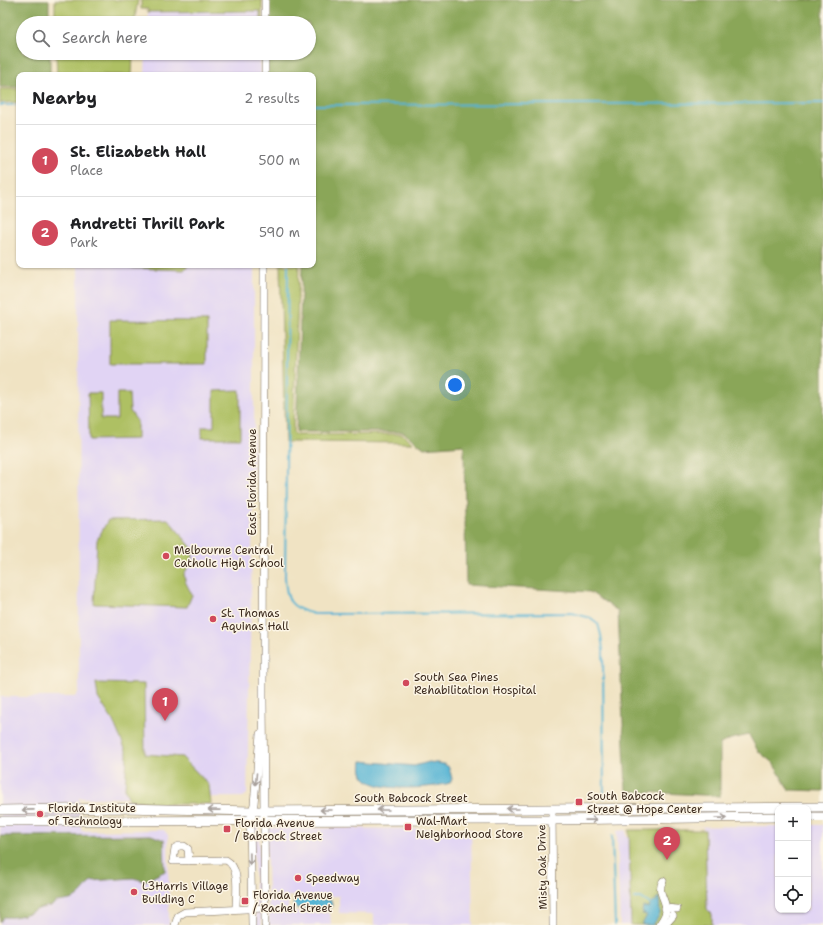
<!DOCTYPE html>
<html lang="en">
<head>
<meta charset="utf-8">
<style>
  :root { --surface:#fff; --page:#f2f2f2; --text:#202124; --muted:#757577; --line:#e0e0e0; --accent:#d1495b }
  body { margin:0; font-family:"Shantell Sans",sans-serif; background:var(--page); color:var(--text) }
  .controls { position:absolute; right:12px; bottom:12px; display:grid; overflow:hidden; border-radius:8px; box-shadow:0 1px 3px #0004 }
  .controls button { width:36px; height:36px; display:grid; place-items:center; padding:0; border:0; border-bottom:1px solid var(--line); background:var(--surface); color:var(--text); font:20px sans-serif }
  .you { position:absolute; left:455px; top:385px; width:14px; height:14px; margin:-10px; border:3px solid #fff; border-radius:50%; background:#1a73e8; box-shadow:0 0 0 6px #1a73e833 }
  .badge { display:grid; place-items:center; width:26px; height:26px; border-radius:50%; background:var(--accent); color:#fff; font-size:13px; font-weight:700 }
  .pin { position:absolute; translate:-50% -33px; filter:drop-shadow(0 1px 2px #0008) }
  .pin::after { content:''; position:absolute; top:21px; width:14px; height:12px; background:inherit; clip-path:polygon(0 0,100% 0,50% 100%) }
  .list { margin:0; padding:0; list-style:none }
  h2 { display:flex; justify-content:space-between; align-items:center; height:52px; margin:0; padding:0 16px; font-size:17px }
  h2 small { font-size:13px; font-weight:400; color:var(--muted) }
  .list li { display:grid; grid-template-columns:26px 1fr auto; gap:12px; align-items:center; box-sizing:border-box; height:72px; padding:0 16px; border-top:1px solid var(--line) }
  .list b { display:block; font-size:15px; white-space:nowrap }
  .list p { margin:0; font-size:13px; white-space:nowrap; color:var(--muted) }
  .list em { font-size:13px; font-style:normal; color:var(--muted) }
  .icon { flex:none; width:22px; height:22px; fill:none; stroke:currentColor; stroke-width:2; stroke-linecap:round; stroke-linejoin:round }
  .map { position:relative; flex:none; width:823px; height:925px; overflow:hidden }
  .search { position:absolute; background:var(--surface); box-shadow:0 1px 3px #0004; left:16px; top:16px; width:300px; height:44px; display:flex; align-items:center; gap:10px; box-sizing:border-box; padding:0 14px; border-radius:22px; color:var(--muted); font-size:15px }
  .panel { position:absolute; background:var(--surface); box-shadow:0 1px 3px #0004; left:16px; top:72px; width:300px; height:196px; border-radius:8px }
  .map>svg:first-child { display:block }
  .built { fill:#e1d4f4 }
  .green { fill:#aec063; stroke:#747540 }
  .forest { fill:#8aa659; stroke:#62683c }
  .water { fill:#55b4d4; stroke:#486f79 }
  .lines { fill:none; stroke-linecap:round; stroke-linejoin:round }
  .stream { stroke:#55b4d4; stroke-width:2 }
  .minor-casing { stroke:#7a6b58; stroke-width:8 }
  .major-casing { stroke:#7a6b58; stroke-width:10 }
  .minor { stroke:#fff; stroke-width:7 }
  .major { stroke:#fff; stroke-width:9 }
  .oneway { stroke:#a79f9a }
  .poi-dot { fill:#d1495b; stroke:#fcf5e5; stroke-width:1.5 }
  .labels { text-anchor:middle; stroke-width:3; stroke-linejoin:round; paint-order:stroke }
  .street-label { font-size:11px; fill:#3b2a1e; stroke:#fcf5e5 }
  .poi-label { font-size:11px; fill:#3b2a1e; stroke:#fcf5e5; text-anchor:start }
</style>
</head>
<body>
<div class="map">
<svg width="823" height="925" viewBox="0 0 823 925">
  <rect width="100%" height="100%" fill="#fcf5e5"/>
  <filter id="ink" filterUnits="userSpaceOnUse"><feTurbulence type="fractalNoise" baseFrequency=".025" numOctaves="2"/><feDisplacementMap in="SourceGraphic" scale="8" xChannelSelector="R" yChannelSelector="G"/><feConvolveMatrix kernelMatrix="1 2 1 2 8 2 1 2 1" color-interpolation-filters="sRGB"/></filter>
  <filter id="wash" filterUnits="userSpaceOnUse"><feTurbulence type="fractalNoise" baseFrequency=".012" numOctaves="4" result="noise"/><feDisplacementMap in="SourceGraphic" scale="16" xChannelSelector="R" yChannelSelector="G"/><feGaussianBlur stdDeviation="0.9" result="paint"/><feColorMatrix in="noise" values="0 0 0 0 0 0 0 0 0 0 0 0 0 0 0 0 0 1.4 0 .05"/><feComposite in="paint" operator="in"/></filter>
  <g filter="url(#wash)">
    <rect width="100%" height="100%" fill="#f0e3c3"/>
    <!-- built -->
    <g class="built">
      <path d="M260 11V23H147L148 12Z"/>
      <path d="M146 53H260L261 75H145Z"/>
      <path d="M78 265H254V445L247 794 243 797 79 798 81 831 164 830 168 835 169 925H0V697H75L79 692Z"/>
      <path d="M808 825H823V925H656L705 843V830L702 827H653L778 826V910H808Z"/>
      <path d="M253 828H259L262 925H256Z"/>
      <path d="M266 828 471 829 473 925H374V914L339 913V896H288V912L330 913 331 925H269Z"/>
      <path d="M626 830V836L630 838 631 846 628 852 633 855 629 874 631 882 629 886 631 890V925H620L617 831Z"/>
    </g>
    <!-- green -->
    <g class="green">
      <path d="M55 0H138L134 23H55Z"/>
      <path d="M141 0H262V23H260V11L148 12V9H141Z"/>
      <path d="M56 53H133L132 75H57Z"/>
      <path d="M0 89H19V102L0 103Z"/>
      <path d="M122 265H189L184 270 134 268Z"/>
      <path d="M280 265H299L293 433 296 435 402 434 413 443 285 442Z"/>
      <path d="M110 320 207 321V364H110Z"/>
      <path d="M240 390V438H202V427H214V391Z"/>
      <path d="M101 393V419H117V393H129L130 411 137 421V439L89 440 88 393Z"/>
      <path d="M168 519 192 548 193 559 184 574 185 581 192 595 187 607 94 604 97 540 108 520Z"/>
      <path d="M96 683 144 684 145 754 182 757 209 785 211 804H158L129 799 125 790 127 753 113 721 98 698Z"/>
      <path d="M629 830H705L707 909 712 914V925H631Z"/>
    </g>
    <!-- forest -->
    <g class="forest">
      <path d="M0 0H49V23H23V53H50V75H19V87H0Z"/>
      <path d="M266 0H823V791L789 790 773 763 758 751 749 735 731 739 720 744V796L626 791 618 611 590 592 466 585 464 445 424 448 403 432H296L302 265H313V75H265V53H309V23H265Z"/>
      <path d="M151 835 164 840 165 871 145 881 133 878 91 881C77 898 78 900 55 902L52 906C33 907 27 919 4 917L0 922V836Z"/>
    </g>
    <!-- water -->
    <g class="water">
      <path d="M362 761 414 766 429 762 444 764 449 767 452 779 450 783C432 788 378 793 365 778 361 773 361 767 362 761Z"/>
      <path d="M659 897 660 914 653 925H642L647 915 642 914 645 913 642 912 643 907 649 908 651 903 657 901 656 899Z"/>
      <path d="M295 899 331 900 332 906 329 909 296 908 293 905Z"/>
    </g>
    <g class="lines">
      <!-- stream -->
      <g class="stream">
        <path d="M0 105H19"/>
        <path d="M313 105 823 103"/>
        <path d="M288 265 285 577C286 601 290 608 314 614L572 613 591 618 598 624 601 635 603 650 604 798"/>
        <path d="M612 836 615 925"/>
        <path d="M634 898H641L650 904"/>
      </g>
    </g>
  </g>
  <g filter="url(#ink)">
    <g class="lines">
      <defs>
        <g id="minor">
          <path d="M265 23V0"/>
          <path d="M265 75V53"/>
          <path d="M264 265 263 698 265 925"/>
          <path d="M552 809 553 925"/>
          <path d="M189 861 188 849 184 846H179L175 848 173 861 226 860C241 868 236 893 236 908"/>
          <path d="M665 908 677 909"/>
          <path d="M175 925 178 916 185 912 265 908"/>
          <path d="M252 925 250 821 254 804 260 734"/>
          <path d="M659 925C662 920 666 916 666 910 666 899 656 891 663 881"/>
          <path d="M665 925 673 916 672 915"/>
        </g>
        <g id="major">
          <path d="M0 810 123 808 253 811 823 807"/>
          <path d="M808 817H823"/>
          <path d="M0 821 552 820 778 817"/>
        </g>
      </defs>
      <!-- minor casing -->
      <use href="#minor" class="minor-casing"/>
      <!-- major casing -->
      <use href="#major" class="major-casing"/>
      <!-- minor -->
      <use href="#minor" class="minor"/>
      <!-- major -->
      <use href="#major" class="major"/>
    </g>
    <!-- one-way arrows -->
    <defs><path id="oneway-shaft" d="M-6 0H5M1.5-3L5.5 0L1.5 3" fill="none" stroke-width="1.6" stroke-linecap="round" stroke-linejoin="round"/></defs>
    <g class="oneway">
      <use href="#oneway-shaft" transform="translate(256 779) rotate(95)"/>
      <use href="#oneway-shaft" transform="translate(513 809) rotate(180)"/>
      <use href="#oneway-shaft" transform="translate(28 810) rotate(179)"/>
      <use href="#oneway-shaft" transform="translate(214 810) rotate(-179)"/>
      <use href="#oneway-shaft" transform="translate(326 810) rotate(180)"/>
      <use href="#oneway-shaft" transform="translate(383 810) rotate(180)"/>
      <use href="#oneway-shaft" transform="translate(721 818) rotate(-1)"/>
      <use href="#oneway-shaft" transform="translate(591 820) rotate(-1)"/>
      <use href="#oneway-shaft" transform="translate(250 859) rotate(89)"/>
    </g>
  </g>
  <!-- markers -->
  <g class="poi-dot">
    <circle cx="166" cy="556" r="4"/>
    <circle cx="213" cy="619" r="4"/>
    <circle cx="406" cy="683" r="4"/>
    <rect x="575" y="798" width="8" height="8" rx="2"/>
    <circle cx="40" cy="814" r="4"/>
    <rect x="404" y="823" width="8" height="8" rx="2"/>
    <rect x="223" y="825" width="8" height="8" rx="2"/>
    <circle cx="298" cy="878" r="4"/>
    <circle cx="134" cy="892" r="4"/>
    <rect x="241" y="897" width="8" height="8" rx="2"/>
  </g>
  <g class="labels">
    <!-- street labels -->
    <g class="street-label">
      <text transform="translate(252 482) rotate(-90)" y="4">East Florida Avenue</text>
      <text x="411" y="802">South Babcock Street</text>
      <text transform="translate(542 867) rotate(-91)" y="4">Misty Oak Drive</text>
    </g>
    <!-- poi labels -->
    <g class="poi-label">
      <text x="174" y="554">Melbourne Central<tspan x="174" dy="13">Catholic High School</tspan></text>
      <text x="221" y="617">St. Thomas<tspan x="221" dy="13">Aquinas Hall</tspan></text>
      <text x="414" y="681">South Sea Pines<tspan x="414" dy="13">Rehabilitation Hospital</tspan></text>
      <text x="587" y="800">South Babcock<tspan x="587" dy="13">Street @ Hope Center</tspan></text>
      <text x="48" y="812">Florida Institute<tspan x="48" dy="13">of Technology</tspan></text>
      <text x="416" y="825">Wal-Mart<tspan x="416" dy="13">Neighborhood Store</tspan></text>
      <text x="235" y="827">Florida Avenue<tspan x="235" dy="13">/ Babcock Street</tspan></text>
      <text x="306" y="882">Speedway</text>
      <text x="142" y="890">L3Harris Village<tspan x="142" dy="13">Building C</tspan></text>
      <text x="253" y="899">Florida Avenue<tspan x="253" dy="13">/ Rachel Street</tspan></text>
    </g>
  </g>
</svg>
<div class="controls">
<button>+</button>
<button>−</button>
<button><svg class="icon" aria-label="locate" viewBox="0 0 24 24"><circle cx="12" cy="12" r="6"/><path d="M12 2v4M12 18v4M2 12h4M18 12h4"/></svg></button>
</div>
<div class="you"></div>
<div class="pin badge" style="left:165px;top:721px">1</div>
<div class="pin badge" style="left:667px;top:860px">2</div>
<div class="search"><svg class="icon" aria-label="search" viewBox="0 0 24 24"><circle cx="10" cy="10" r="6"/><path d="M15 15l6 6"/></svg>Search here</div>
<section class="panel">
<h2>Nearby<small>2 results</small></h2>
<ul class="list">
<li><span class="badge">1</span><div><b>St. Elizabeth Hall</b><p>Place</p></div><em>500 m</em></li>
<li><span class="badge">2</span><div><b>Andretti Thrill Park</b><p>Park</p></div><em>590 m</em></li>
</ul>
</section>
</div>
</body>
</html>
